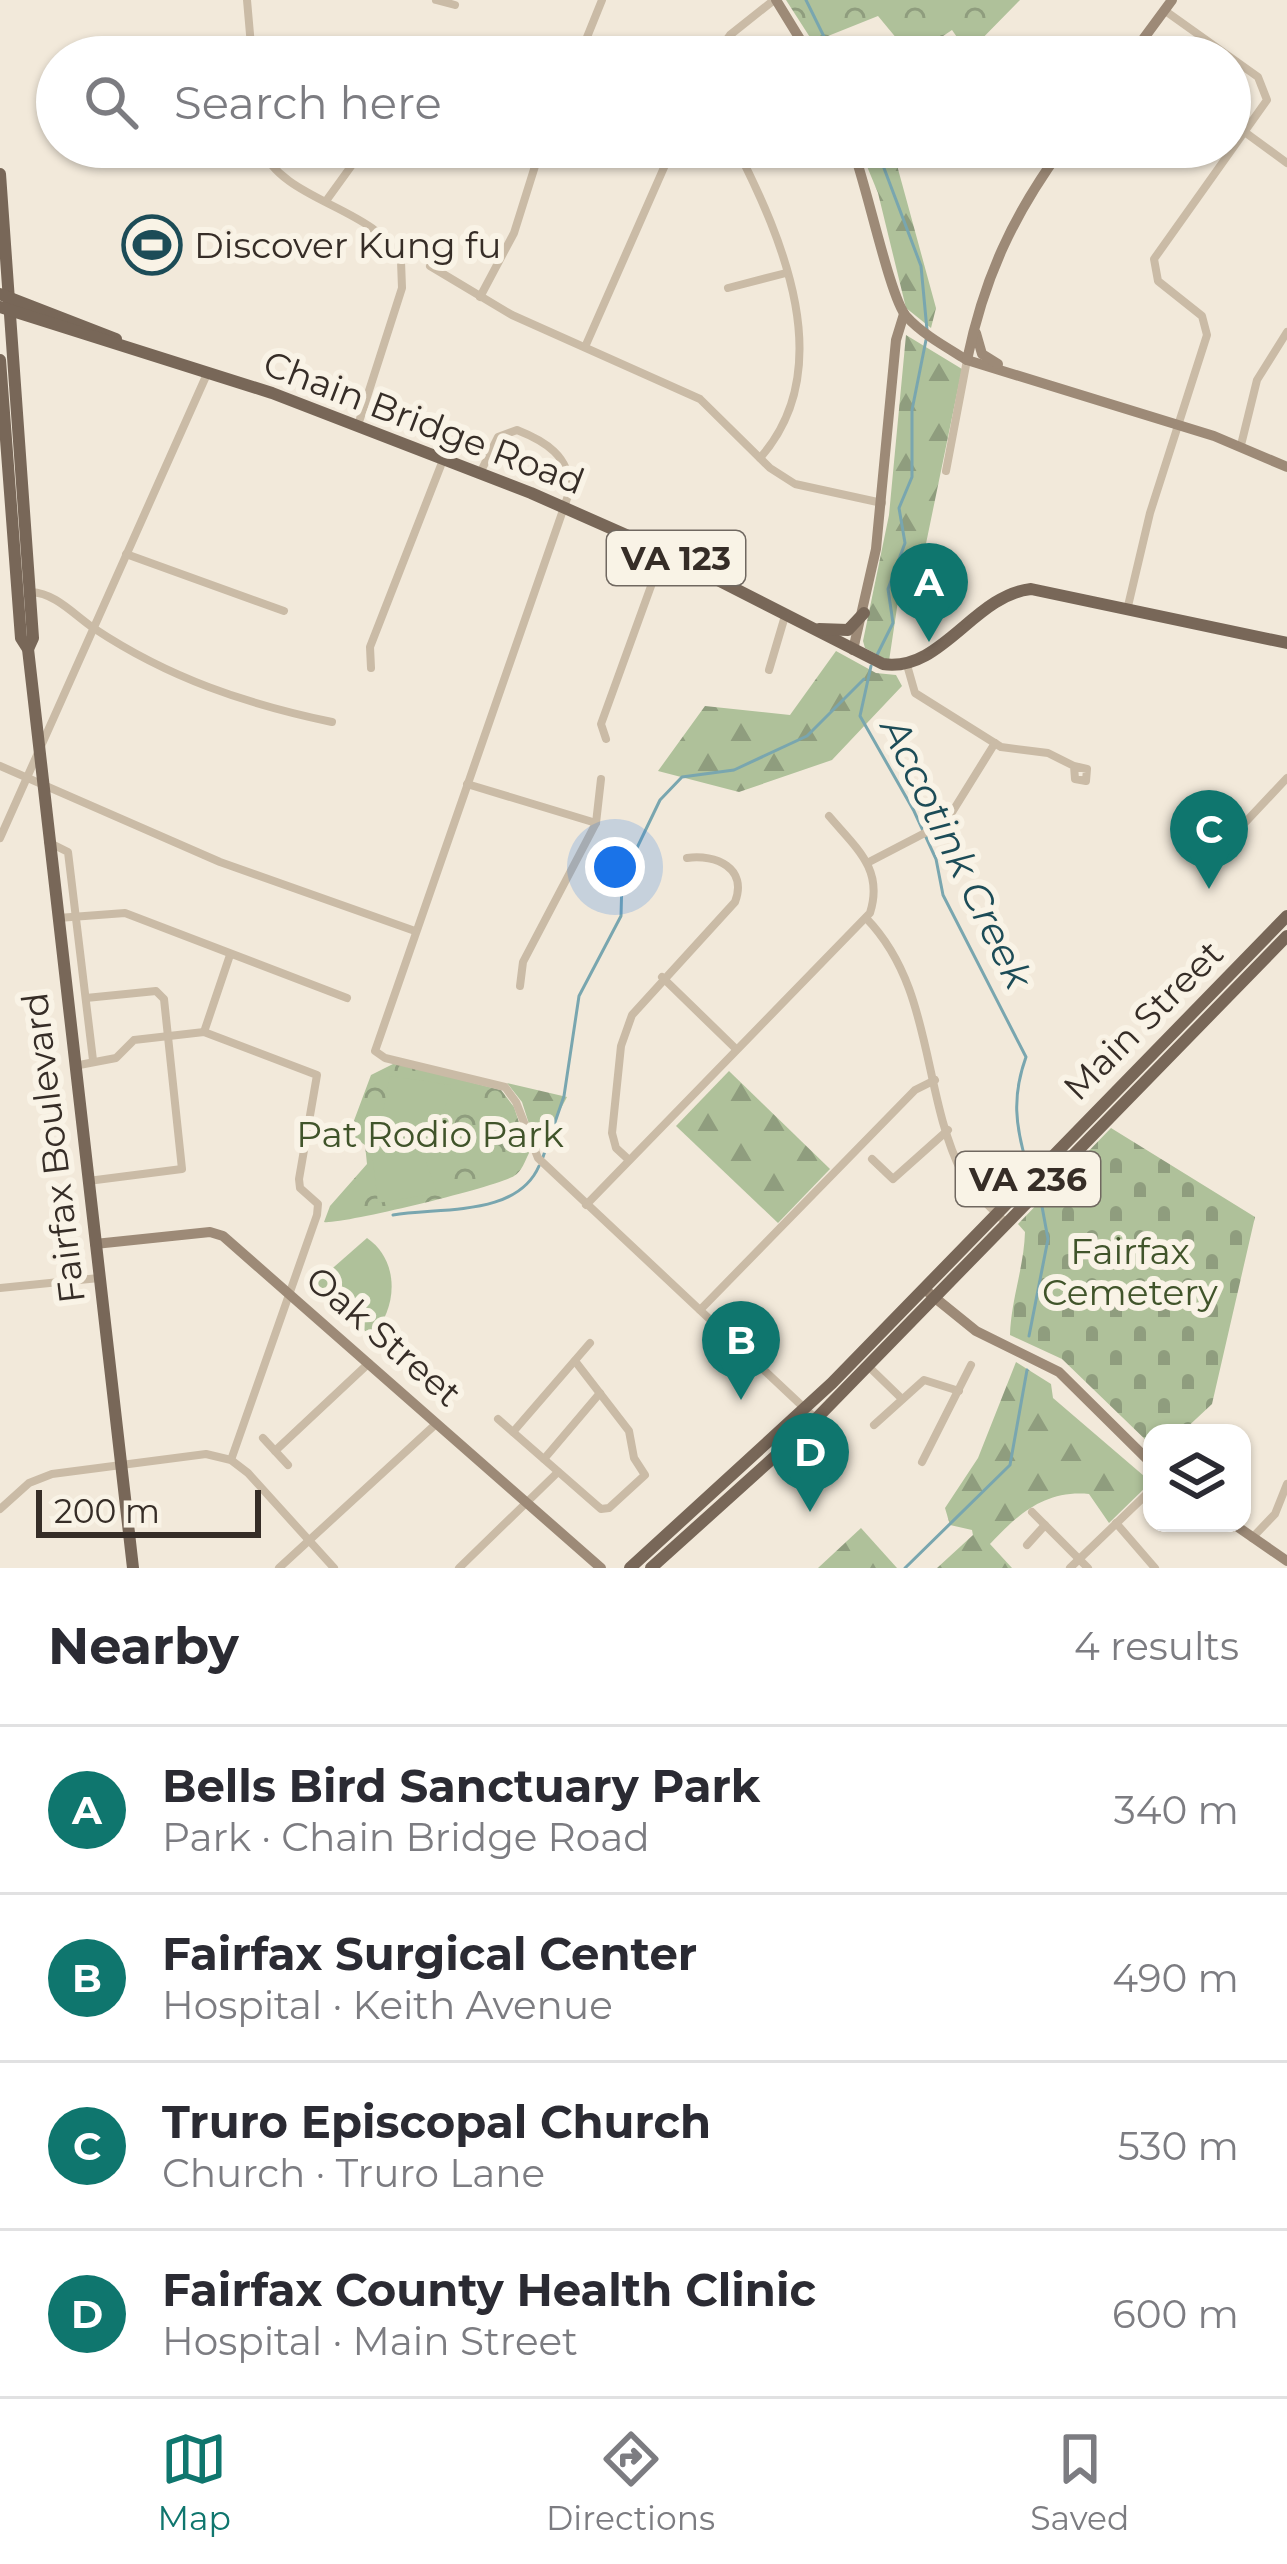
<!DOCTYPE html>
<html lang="en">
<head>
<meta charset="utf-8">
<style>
  :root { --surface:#fff; --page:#f7f7f7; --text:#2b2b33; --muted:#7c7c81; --line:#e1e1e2; --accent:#0f766e }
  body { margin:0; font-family:Montserrat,sans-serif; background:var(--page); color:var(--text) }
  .controls { position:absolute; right:36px; bottom:36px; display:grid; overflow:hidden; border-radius:24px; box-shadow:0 3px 9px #0004 }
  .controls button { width:108px; height:108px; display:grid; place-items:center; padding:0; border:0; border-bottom:3px solid var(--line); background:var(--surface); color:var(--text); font:60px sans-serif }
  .scale { position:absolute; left:36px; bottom:30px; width:225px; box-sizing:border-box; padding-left:12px; border:6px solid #362d27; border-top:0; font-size:33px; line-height:42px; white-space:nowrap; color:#362d27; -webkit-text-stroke:9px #f9f3e6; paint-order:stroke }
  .you { position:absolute; left:615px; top:867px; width:42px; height:42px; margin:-30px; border:9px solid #fff; border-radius:50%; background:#1a73e8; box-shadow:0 0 0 18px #1a73e833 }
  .badge { display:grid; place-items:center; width:78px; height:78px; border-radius:50%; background:var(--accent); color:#fff; font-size:39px; font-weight:700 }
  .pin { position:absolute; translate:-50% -99px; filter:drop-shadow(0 3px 6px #0008) }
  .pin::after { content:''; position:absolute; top:63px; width:42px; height:36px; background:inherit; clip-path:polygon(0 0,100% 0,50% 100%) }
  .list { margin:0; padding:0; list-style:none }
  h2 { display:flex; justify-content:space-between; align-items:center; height:156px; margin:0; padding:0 48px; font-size:51px }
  h2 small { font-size:39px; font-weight:400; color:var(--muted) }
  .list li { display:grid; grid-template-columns:78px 1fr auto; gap:36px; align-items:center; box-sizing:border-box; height:168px; padding:0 48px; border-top:3px solid var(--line) }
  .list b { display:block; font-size:45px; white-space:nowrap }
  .list p { margin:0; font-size:39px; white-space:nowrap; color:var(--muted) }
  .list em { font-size:39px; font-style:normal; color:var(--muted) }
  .icon { flex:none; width:66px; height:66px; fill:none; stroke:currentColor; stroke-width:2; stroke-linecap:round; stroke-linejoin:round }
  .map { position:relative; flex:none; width:1287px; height:1568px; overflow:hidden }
  .search { position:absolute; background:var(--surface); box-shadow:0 3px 9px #0004; left:36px; right:36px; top:36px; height:132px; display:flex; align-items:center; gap:30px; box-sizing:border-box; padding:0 42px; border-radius:66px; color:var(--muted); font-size:45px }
  .sheet { height:828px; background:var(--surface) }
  nav { display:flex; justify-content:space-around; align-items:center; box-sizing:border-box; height:168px; border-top:3px solid var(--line); background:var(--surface); font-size:33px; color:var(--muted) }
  nav a { display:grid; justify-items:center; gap:6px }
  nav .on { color:var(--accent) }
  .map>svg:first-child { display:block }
  .forest { fill:url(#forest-firs) }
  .cemetery { fill:url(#cemetery-stones) }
  .park { fill:url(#park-crowns) }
  .pitch { fill:#afc19a }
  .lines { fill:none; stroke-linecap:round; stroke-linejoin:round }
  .stream { stroke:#79a6af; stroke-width:3 }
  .street { stroke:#cabba6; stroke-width:8 }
  .secondary { stroke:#9d8a77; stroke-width:10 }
  .primary { stroke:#786758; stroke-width:12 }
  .labels { text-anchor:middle; stroke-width:12; stroke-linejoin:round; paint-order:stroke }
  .shield { fill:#f9f3e6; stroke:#706860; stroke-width:3 }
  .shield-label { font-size:33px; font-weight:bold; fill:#362d27 }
  .poi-label { font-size:36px; fill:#362d27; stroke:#f9f3e6; text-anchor:start }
  .street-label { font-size:36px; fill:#362d27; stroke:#f9f3e6 }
  .park-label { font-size:36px; fill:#40542a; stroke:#f9f3e6 }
  .water-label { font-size:39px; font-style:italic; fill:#1c4c57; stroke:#f9f3e6 }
</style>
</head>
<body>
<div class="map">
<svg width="1287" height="1568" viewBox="0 0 1287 1568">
  <defs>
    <pattern id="forest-firs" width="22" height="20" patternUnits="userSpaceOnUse" patternTransform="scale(3)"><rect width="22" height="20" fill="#afc19a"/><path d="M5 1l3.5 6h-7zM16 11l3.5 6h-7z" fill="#8f9d7e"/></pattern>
    <pattern id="cemetery-stones" width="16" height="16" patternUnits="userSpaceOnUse" patternTransform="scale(3)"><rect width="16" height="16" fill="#afc19a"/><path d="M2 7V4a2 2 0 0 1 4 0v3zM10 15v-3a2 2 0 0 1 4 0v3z" fill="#8f9d7e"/></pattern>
    <pattern id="park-crowns" width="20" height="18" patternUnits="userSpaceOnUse" patternTransform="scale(3)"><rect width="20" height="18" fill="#afc19a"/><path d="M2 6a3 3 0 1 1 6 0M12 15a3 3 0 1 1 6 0" fill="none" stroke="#8f9d7e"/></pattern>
  </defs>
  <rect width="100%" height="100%" fill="#f2e9da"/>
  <!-- forest -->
  <g class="forest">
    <path d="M859 147H892L936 308 931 328 906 308 878 193Z"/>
    <path d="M906 335 962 369 922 563 942 567 936 605 898 601 889 661 865 648 863 641 889 515Z"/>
    <path d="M836 651 876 673 896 675 902 686 832 760 739 792 658 771 705 706 790 715Z"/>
    <path d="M729 1071 830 1169 778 1223 676 1126Z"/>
    <path d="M507 1083 567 1097 538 1152 522 1102Z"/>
    <path d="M1016 1362 1051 1384 1053 1398 1151 1482 1109 1523 1089 1494C1045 1490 1018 1514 990 1544L1012 1568H937L973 1535 972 1530 950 1525 945 1508 978 1458Z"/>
    <path d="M861 1528 897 1568H818Z"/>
  </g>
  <!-- cemetery -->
  <path class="cemetery" d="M1111 1128 1255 1217 1212 1404 1181 1433H1152V1446L1062 1359 1010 1335C1011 1300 1024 1267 1025 1232L1018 1224Z"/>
  <!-- park -->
  <g class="park">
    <path d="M786 0H1020L968 53 952 30 912 57 878 16 813 42Z"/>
    <path d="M395 1063 501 1090 514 1107 529 1153C525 1161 522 1171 514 1176 497 1187 340 1225 324 1222L330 1206 367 1164 365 1145 349 1134 371 1075Z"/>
  </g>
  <!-- pitch -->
  <g class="pitch">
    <path d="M390 1076 451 1085C445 1126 417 1142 378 1139Z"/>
    <path d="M389 1142 424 1156 437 1193 378 1203 371 1145Z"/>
    <path d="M367 1238C400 1261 398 1308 372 1336L318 1296V1281Z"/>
  </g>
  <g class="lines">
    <!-- stream -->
    <g class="stream">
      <path d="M806 0 834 57"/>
      <path d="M876 147 921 266 927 330"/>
      <path d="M876 657 893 623 888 589 905 543 899 508 912 477V410L926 340"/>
      <path d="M871 666 860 716 914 811 936 859 943 895 1026 1057C1012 1096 1015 1125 1027 1165"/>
      <path d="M543 1157 564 1096 579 996 621 916 622 879 660 800 682 777 734 770 807 736 864 679"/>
      <path d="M393 1215C441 1207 517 1217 539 1166"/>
      <path d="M1029 1336 1048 1239 1041 1201"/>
      <path d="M905 1568 1010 1465 1027 1370"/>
    </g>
    <!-- street -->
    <g class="street">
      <path d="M247 0 252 57"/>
      <path d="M436 0 455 5"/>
      <path d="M379 43 398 57"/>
      <path d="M579 57 602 0"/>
      <path d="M714 57 730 35 774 0"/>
      <path d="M1246 133 1287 163"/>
      <path d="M261 147C283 203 376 206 401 261L402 288 358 425"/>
      <path d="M736 147C783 240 839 369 760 458"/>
      <path d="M326 201 365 147"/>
      <path d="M430 266 512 315 700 399 770 468 795 484 882 503"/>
      <path d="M728 288 786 273"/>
      <path d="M480 297 514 233 541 147"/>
      <path d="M585 347 673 147"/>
      <path d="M1241 445 1257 380 1287 332"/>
      <path d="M946 471 967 360"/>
      <path d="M480 473 498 437 517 430C545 441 570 456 570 490L375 1051 385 1058 505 1087 516 1102 538 1158 816 1419"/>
      <path d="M126 554 284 611"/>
      <path d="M31 592C56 593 75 616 95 629 169 678 246 704 332 722"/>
      <path d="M1128 606 1150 513 1207 335 1202 316 1158 281 1154 259 1267 100 1258 77 1164 10"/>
      <path d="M907 665 915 693 1001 747 1048 753 1074 766 1075 779 1086 781 1087 769 1074 766"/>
      <path d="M371 668 370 647 443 460"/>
      <path d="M769 670 785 616"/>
      <path d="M606 739 601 724 663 553"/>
      <path d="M0 766 220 862 415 931"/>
      <path d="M467 784 596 823"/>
      <path d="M0 838 207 374"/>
      <path d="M48 842 68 852 93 1060"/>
      <path d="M1223 858 1239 829 1287 778"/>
      <path d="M869 862 946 822 995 743"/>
      <path d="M58 918 125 913 347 998"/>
      <path d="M866 918C934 988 921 1091 962 1173 972 1192 991 1207 1006 1223"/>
      <path d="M662 977 736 1049"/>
      <path d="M520 986 523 962 596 823 601 779"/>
      <path d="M86 998 156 991 164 999 182 1169 88 1181"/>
      <path d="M204 1032 230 955"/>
      <path d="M74 1066 116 1058 134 1040 204 1032 317 1075 299 1179 300 1188 318 1204 317 1215 231 1460"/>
      <path d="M872 1159 893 1179 948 1130"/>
      <path d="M629 1160 616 1148 612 1133 621 1046 632 1015 735 902C748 868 716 854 687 858"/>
      <path d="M586 1205 870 913C884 869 856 848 829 816"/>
      <path d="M0 1288 99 1278"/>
      <path d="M700 1310 915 1090 935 1080"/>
      <path d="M868 1366 900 1397"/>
      <path d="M498 1419 601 1509 609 1508 645 1475 634 1458 629 1431 575 1361"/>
      <path d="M874 1425 924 1380 959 1391"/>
      <path d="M513 1432 590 1343"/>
      <path d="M263 1438 288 1465"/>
      <path d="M275 1451 369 1363"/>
      <path d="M544 1459 600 1393"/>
      <path d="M922 1462 971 1365"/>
      <path d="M0 1509 29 1483 52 1474 206 1454 231 1460 248 1473 334 1568"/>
      <path d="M1032 1512 1045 1525"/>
      <path d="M1116 1523 1155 1568"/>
      <path d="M1252 1538 1275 1514 1287 1484"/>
      <path d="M1027 1545 1045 1525 1088 1568"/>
      <path d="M279 1568 437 1423"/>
      <path d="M459 1568 558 1472"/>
      <path d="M1070 1568 1152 1489"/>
    </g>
    <!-- secondary -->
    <g class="secondary">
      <path d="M776 0 811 57"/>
      <path d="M1130 57 1172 0"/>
      <path d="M852 147C866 182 890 298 906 316 922 334 946 347 967 360L1214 436 1287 467"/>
      <path d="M976 333 982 354 998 364"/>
      <path d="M967 360C984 278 1013 215 1063 147"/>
      <path d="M853 650 876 549 896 340 904 314"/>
      <path d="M95 1244 210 1232 223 1236 601 1568"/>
      <path d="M929 1293 976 1331 1059 1372 1152 1464"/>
      <path d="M1232 1523 1287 1561"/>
    </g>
    <!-- primary -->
    <g class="primary">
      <path d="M0 174 33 638 28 649"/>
      <path d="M0 294 116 339"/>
      <path d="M0 307 272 393 531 493 651 546 883 664C941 673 974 595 1031 589L1287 643"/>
      <path d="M0 360 21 638 28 649 133 1568"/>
      <path d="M819 629 848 630 864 613"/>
      <path d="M630 1568 832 1383 1287 916"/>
      <path d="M651 1568 812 1423 1287 936"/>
    </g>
  </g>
  <!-- icons -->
  <defs>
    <symbol id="stadium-ring" viewBox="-11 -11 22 22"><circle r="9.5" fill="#f9f3e6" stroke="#1c4c57" stroke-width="1.5"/><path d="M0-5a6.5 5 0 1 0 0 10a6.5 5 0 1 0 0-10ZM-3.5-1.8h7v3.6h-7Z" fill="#1c4c57"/></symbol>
  </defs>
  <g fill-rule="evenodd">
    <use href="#stadium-ring" x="119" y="212" width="66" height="66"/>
  </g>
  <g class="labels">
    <!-- shield labels -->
    <g class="shield">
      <rect x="607" y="531" width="138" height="54" rx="9"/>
      <rect x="956" y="1152" width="144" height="54" rx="9"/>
    </g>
    <g class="shield-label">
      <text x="676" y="570">VA 123</text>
      <text x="1028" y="1191">VA 236</text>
    </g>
    <!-- poi labels -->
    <g class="poi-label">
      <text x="194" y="258">Discover Kung fu</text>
    </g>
    <!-- street labels -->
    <g class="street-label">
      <text transform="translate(424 422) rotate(21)" y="13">Chain Bridge Road</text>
      <text transform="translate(1143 1020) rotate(-45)" y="13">Main Street</text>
      <text transform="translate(53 1148) rotate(-97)" y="13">Fairfax Boulevard</text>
      <text transform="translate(384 1336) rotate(41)" y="13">Oak Street</text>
    </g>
    <!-- park labels -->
    <g class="park-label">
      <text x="430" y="1147">Pat Rodio Park</text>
      <text x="1130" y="1264">Fairfax<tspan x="1130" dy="41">Cemetery</tspan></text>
    </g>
    <!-- water labels -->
    <g class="water-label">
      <text transform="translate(957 853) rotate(64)" y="14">Accotink Creek</text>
    </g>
  </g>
</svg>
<div class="controls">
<button><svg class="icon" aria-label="layers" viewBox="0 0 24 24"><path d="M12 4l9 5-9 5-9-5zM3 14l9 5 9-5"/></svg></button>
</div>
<div class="scale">200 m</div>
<div class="you"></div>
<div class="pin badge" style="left:929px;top:642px">A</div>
<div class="pin badge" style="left:741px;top:1400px">B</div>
<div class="pin badge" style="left:1209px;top:889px">C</div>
<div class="pin badge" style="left:810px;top:1512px">D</div>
<div class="search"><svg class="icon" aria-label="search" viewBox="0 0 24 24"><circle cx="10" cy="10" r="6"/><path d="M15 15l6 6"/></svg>Search here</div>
</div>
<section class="sheet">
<h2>Nearby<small>4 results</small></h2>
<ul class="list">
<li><span class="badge">A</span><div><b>Bells Bird Sanctuary Park</b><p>Park · Chain Bridge Road</p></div><em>340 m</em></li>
<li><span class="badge">B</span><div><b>Fairfax Surgical Center</b><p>Hospital · Keith Avenue</p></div><em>490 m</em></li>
<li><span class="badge">C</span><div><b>Truro Episcopal Church</b><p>Church · Truro Lane</p></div><em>530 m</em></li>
<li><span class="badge">D</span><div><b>Fairfax County Health Clinic</b><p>Hospital · Main Street</p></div><em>600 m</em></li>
</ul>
</section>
<nav>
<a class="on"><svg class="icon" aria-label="map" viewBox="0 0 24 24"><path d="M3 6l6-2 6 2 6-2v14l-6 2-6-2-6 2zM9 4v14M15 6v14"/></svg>Map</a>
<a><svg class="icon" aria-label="directions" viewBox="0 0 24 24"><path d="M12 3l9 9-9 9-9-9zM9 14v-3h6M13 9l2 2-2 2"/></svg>Directions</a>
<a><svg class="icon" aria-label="saved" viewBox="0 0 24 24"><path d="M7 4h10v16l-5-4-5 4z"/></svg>Saved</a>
</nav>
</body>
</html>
